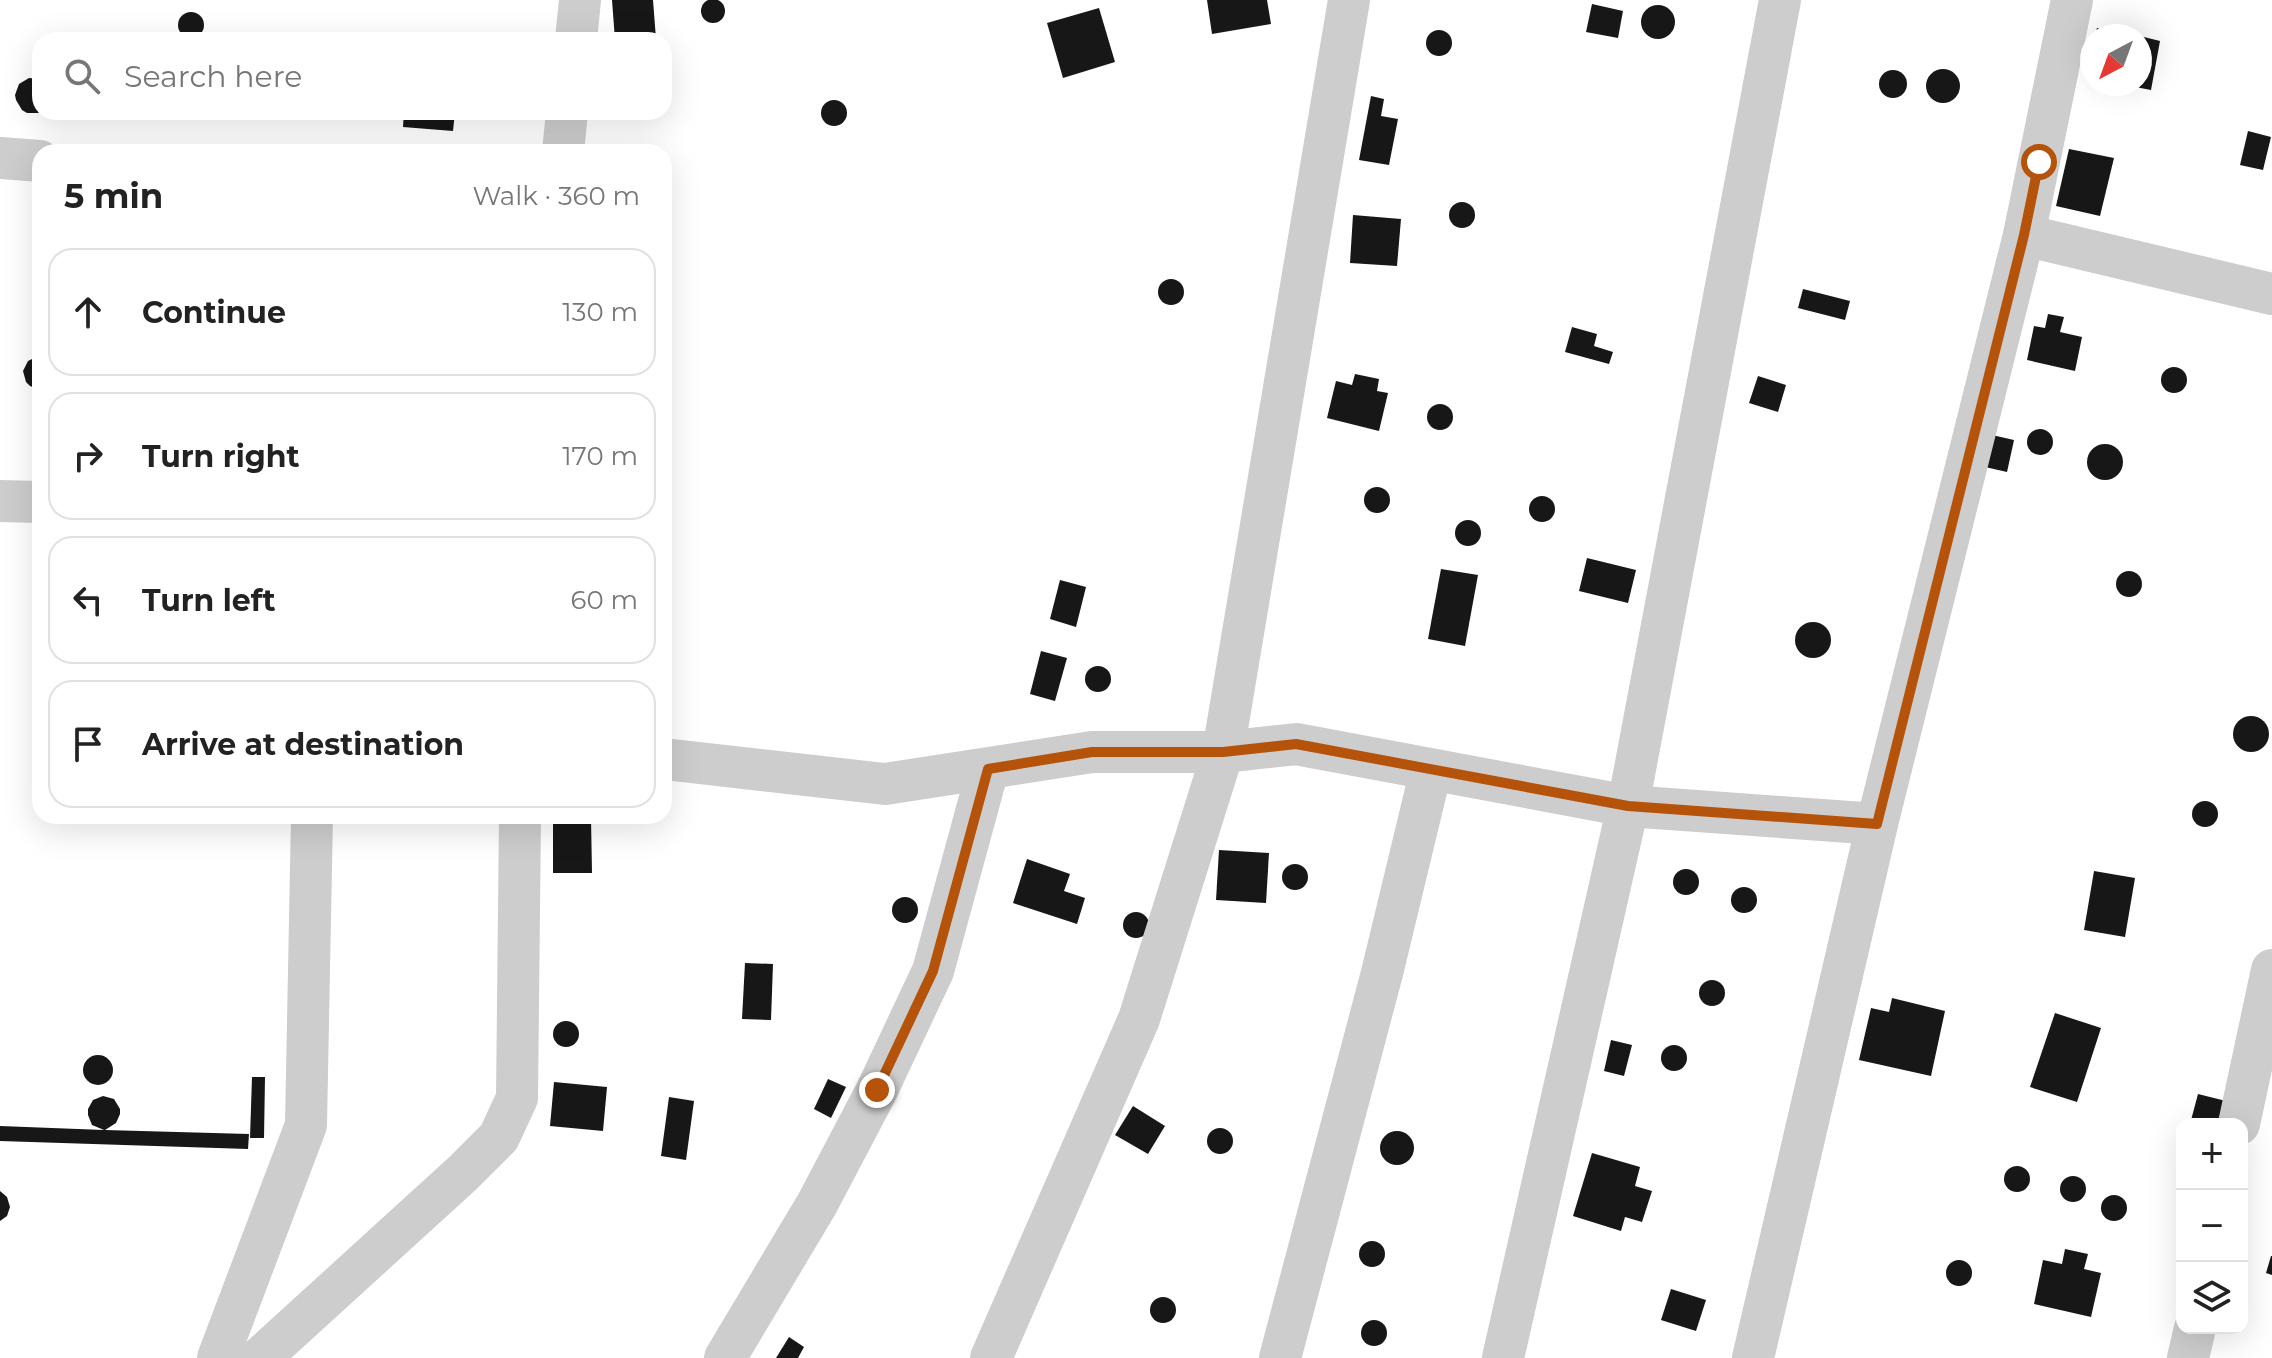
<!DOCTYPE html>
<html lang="en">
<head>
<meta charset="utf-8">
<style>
  :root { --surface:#fff; --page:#f6f6f6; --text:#222; --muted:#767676; --line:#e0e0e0 }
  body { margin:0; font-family:Montserrat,sans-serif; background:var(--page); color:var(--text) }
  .controls { position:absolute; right:24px; bottom:24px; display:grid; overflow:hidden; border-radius:16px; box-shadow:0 8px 32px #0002 }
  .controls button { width:72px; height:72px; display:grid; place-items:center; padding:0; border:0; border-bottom:2px solid var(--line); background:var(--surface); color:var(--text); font:40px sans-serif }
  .compass { position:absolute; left:2080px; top:24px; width:72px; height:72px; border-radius:50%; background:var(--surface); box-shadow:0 8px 32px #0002; rotate:221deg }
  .stop { position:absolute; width:24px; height:24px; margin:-18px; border:6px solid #b45309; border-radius:50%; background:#fff }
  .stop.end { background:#b45309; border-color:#fff; box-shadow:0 2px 8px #0008 }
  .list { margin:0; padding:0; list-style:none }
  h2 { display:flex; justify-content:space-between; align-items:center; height:104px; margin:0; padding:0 32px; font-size:34px }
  h2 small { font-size:26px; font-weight:400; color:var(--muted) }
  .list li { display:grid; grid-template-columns:52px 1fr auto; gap:24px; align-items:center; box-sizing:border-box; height:128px; margin:0 16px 16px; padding:0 16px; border:2px solid var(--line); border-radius:24px }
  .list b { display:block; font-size:30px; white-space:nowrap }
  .list em { font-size:26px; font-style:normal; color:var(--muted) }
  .icon { flex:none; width:44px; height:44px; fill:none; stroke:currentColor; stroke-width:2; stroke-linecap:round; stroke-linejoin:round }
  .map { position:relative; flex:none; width:2272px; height:1358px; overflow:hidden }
  .search { position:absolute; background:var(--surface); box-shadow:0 8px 32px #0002; left:32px; top:32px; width:640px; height:88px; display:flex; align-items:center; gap:20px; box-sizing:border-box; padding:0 28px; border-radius:24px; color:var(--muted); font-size:30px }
  .panel { position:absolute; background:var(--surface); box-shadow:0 8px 32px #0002; left:32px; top:144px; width:640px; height:680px; border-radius:24px }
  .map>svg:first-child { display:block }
  .building { fill:#171717 }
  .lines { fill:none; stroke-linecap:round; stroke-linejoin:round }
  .minor { stroke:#cdcdcd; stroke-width:42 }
  .route { stroke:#b45309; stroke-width:10 }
</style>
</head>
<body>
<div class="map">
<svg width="2272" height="1358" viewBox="0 0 2272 1358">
  <rect width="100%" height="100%" fill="#fff"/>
  <!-- building -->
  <g class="building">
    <circle cx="713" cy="11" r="12"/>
    <path d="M612 0H653L656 39 615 40Z"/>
    <path d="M1207 0H1267L1271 24 1212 34Z"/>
    <path d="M1592 4 1623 11 1618 38 1586 32Z"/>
    <circle cx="1658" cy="22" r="17"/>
    <path d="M1099 8 1115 62 1063 78 1047 23Z"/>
    <circle cx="191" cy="25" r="13"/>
    <path d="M2097 28 2131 35V36H2095Z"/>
    <circle cx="1439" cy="43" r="13"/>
    <path d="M310 32 320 33 327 40H302Z"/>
    <path d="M2140 36 2160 41 2151 90 2125 85 2140 84Z"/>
    <path d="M2091 60H2092V79L2087 78Z"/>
    <circle cx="1943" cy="86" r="17"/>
    <circle cx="1893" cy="84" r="14"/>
    <path d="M29 78 40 79V113H27L22 110 16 100 15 95 19 84Z"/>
    <path d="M1371 96 1384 99 1381 116 1398 119 1389 165 1359 160Z"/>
    <circle cx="834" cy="113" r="13"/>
    <path d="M404 112H455L453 131 403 127Z"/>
    <path d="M640 112H664L651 117 643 116Z"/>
    <path d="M2248 131 2271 137 2263 170 2240 165Z"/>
    <path d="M2069 149 2114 158 2100 216 2056 206Z"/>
    <circle cx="1462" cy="215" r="13"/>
    <path d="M1353 215 1401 219 1397 266 1350 263Z"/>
    <circle cx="1171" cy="292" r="13"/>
    <path d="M1803 289 1850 301 1845 320 1798 308Z"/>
    <path d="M2048 314 2064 317 2060 332 2082 337 2075 371 2027 360 2034 326 2045 328Z"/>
    <path d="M1572 327 1597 334 1594 346 1613 352 1609 364 1565 352Z"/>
    <path d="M40 355V390L30 386 26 382 23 371 28 361Z"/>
    <circle cx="2174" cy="380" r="13"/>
    <path d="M1355 374 1379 379 1377 391 1388 393 1379 431 1327 418 1336 381 1352 385Z"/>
    <path d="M1758 376 1786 385 1778 412 1749 403Z"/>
    <circle cx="1440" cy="417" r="13"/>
    <circle cx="2040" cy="442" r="13"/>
    <path d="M1992 435 2014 440 2007 472 1985 467Z"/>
    <circle cx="2105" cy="462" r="18"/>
    <circle cx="1377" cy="500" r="13"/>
    <circle cx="1542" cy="509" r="13"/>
    <circle cx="1468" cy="533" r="13"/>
    <path d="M1587 558 1636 570 1628 603 1579 591Z"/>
    <path d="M1441 569 1478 575 1465 646 1428 639Z"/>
    <circle cx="2129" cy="584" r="13"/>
    <path d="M1060 580 1086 587 1076 627 1050 619Z"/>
    <circle cx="1813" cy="640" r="18"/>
    <path d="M1041 651 1067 658 1055 701 1030 694Z"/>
    <circle cx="1098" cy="679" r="13"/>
    <circle cx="2251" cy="734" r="18"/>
    <circle cx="2205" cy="814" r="13"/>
    <path d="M553 818H591L592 873H553Z"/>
    <path d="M1219 850 1269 853 1266 903 1216 900Z"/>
    <path d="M1027 859 1070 874 1064 891 1085 898 1077 924 1013 903Z"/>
    <circle cx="1295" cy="877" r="13"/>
    <circle cx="1686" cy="882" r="13"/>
    <path d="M2094 871 2135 878 2125 937 2084 930Z"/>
    <circle cx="1744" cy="900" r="13"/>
    <circle cx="905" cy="910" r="13"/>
    <circle cx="1136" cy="925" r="13"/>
    <path d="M745 963 773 964 771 1020 742 1019Z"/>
    <circle cx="1712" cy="993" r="13"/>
    <path d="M1892 998 1945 1011 1931 1076 1859 1060 1871 1008 1889 1012Z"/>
    <path d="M2055 1013 2101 1028 2077 1102 2030 1087Z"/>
    <circle cx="566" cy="1034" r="13"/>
    <path d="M1611 1040 1632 1045 1624 1076 1604 1071Z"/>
    <circle cx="1674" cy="1058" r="13"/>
    <circle cx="98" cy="1070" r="15"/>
    <path d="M252 1077H265L264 1138H250Z"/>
    <path d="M828 1079 846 1087 831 1118 814 1109Z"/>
    <path d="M554 1082 607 1087 603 1131 550 1126Z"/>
    <path d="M2198 1094 2230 1102 2225 1124H2190Z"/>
    <path d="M103 1096 114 1099 120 1109V1114L116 1123 105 1130 249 1134 248 1149 0 1141V1126L104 1130 92 1125 88 1115V1109L93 1100Z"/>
    <path d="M669 1097 694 1101 686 1160 661 1156Z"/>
    <path d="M1133 1106 1165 1126 1148 1154 1115 1135Z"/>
    <circle cx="1220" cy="1141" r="13"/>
    <circle cx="1397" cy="1148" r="17"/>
    <path d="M1592 1153 1640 1167 1635 1186 1652 1191 1642 1222 1625 1217 1621 1231 1573 1216Z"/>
    <circle cx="2017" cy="1179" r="13"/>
    <circle cx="2073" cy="1189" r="13"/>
    <path d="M0 1191 7 1197 10 1207 7 1216 0 1221Z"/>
    <circle cx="2114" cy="1208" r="13"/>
    <circle cx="1372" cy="1254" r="13"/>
    <path d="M2065 1249 2088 1254 2084 1269 2101 1273 2091 1317 2034 1304 2043 1260 2062 1264Z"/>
    <path d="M2271 1256H2272V1275L2266 1273Z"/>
    <circle cx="1959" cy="1273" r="13"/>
    <path d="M1671 1289 1706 1300 1696 1331 1661 1320Z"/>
    <circle cx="1163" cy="1310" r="13"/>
    <circle cx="1374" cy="1333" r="13"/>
    <path d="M789 1337 804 1347 798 1358H776Z"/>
  </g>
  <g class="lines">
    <!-- minor -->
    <g class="minor">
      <path d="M576 40 580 0"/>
      <path d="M563 152 567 112"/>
      <path d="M0 158 40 161"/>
      <path d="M2024 235 2272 294"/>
      <path d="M0 501 40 502"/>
      <path d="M664 759 885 784 1092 752H1223L1296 744 1628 806 1877 824"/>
      <path d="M2239 1124 2272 970"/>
      <path d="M218 1358 306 1125 312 816"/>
      <path d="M260 1358 463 1173 499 1137 517 1098 520 816"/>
      <path d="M725 1358 817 1204 877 1090 933 971 988 769"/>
      <path d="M991 1358 1139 1019 1223 752 1349 0"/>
      <path d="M1280 1358 1382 973 1431 770"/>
      <path d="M1503 1358 1628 806 1780 0"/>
      <path d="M1753 1358 1877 824 2024 235 2072 0"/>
      <path d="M2188 1358 2195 1328"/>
    </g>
  </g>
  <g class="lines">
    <!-- route -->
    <path class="route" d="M877 1090 933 971 988 769 1092 752H1223L1296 744 1628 806 1877 824 2024 235 2039 162"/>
  </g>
</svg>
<div class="controls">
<button>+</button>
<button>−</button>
<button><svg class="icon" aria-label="layers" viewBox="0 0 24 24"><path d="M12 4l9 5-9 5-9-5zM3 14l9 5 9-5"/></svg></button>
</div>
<svg class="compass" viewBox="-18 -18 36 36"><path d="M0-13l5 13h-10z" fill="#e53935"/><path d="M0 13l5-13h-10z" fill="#767676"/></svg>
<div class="stop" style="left:2039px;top:162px"></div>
<div class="stop end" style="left:877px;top:1090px"></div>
<div class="search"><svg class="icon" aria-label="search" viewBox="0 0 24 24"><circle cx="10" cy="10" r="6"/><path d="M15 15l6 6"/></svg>Search here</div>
<section class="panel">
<h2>5 min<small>Walk · 360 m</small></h2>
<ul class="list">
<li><svg class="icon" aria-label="ahead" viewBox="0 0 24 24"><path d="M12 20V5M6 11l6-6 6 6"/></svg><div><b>Continue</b></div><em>130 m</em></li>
<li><svg class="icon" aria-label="right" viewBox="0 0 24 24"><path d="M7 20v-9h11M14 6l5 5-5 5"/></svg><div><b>Turn right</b></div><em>170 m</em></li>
<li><svg class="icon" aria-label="left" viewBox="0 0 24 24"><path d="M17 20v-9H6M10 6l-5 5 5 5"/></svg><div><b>Turn left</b></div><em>60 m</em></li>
<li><svg class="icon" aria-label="arrive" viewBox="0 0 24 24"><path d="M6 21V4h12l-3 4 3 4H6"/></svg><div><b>Arrive at destination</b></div></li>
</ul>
</section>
</div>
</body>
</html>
